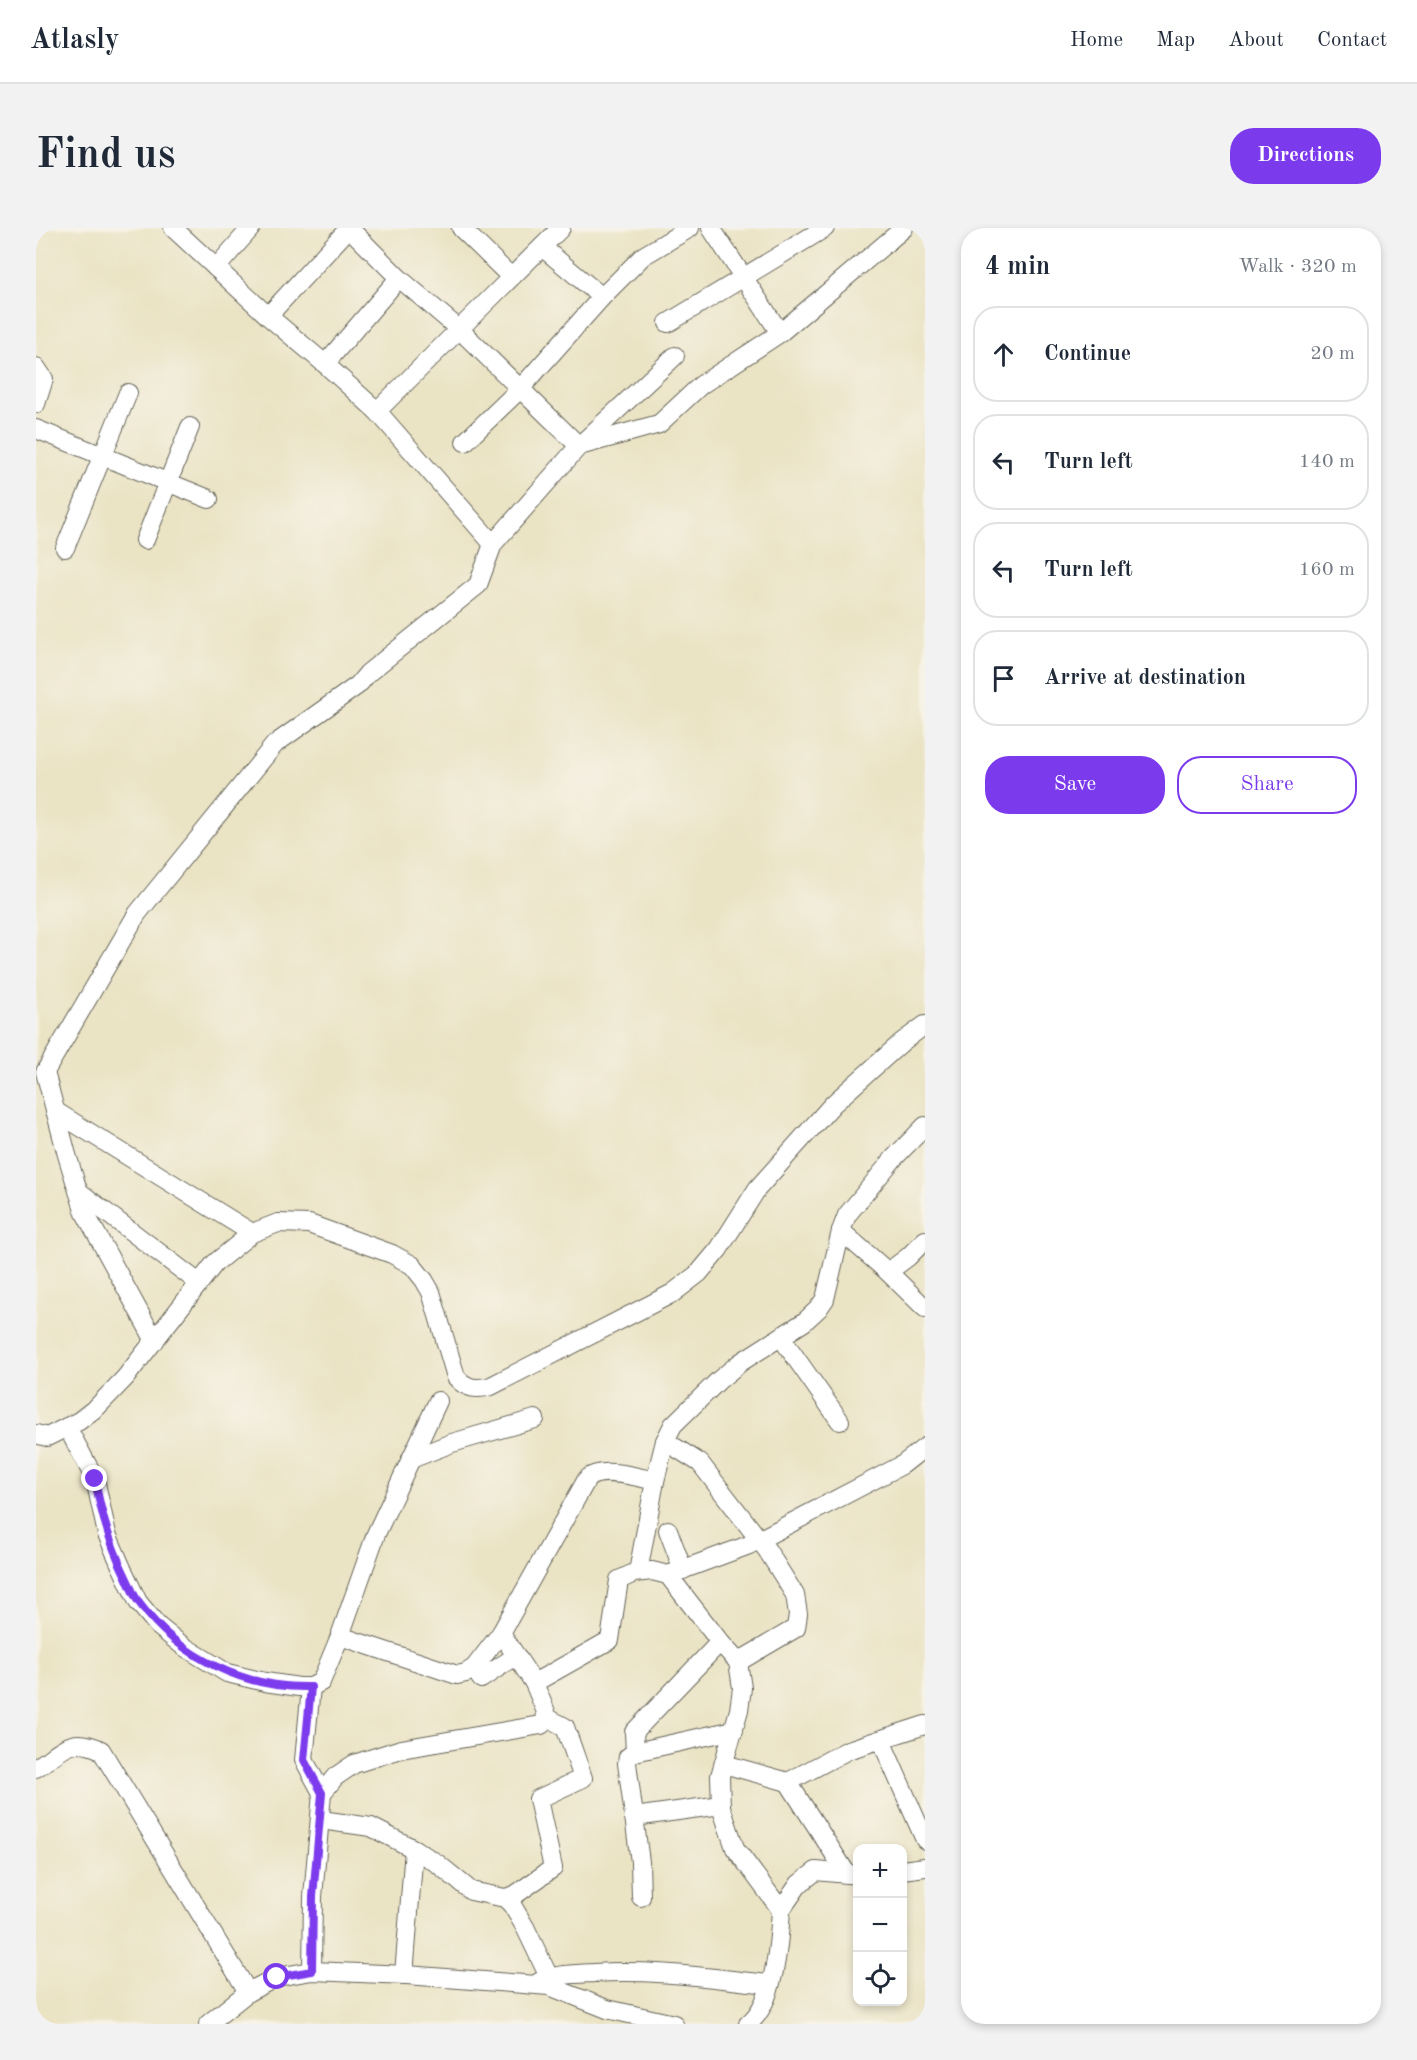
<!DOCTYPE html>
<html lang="en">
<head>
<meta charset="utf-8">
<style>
  :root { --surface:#fff; --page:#f2f2f3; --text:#1f2937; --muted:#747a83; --line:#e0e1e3; --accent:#7c3aed }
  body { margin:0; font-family:"Old Standard TT",serif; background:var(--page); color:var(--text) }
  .controls { position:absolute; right:18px; bottom:18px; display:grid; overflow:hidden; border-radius:12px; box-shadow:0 3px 9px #0003 }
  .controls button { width:54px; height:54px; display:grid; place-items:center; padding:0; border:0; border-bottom:2px solid var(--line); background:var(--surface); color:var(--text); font:30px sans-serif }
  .stop { position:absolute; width:18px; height:18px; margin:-14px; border:4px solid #7c3aed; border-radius:50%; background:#fff }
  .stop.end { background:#7c3aed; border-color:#fff; box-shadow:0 2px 6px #0008 }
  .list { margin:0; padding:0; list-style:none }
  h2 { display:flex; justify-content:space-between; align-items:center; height:78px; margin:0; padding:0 24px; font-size:26px }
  h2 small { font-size:20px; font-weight:400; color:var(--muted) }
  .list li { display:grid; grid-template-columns:39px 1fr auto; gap:18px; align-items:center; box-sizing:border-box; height:96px; margin:0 12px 12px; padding:0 12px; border:2px solid var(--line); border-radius:24px }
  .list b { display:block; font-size:22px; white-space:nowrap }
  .list em { font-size:20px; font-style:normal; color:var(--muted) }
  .actions { display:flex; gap:12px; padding:18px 24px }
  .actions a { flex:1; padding:14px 0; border:2px solid var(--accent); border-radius:24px; text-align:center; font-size:21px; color:var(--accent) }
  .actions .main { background:var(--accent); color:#fff }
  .icon { flex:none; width:33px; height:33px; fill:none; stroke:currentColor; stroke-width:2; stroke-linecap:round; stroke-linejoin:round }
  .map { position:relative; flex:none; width:889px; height:1796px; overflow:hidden; border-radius:24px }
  header { display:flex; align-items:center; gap:36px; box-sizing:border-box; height:84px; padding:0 30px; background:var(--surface); border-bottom:2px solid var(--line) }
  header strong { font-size:28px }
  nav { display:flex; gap:33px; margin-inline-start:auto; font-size:21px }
  .intro { display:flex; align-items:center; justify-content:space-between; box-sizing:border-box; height:144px; padding:0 36px }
  h1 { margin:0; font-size:42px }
  .button { padding:15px 27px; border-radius:24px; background:var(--accent); color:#fff; font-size:21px; font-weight:700 }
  main { display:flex; gap:36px; padding:0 36px }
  aside { flex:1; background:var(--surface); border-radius:24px; box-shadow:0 3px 9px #0003 }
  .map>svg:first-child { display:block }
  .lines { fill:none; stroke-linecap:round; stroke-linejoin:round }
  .minor-casing { stroke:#646257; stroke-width:20 }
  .minor { stroke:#fff; stroke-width:18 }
  .route { stroke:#7c3aed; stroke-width:8 }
</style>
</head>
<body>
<header>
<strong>Atlasly</strong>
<nav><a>Home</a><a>Map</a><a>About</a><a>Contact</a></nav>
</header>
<div class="intro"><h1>Find us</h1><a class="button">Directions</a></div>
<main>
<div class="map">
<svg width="889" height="1796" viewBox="0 0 889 1796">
  <rect width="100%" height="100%" fill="#f7f3e8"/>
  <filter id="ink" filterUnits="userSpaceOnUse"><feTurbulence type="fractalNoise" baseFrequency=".0167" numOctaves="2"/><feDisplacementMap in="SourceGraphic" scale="12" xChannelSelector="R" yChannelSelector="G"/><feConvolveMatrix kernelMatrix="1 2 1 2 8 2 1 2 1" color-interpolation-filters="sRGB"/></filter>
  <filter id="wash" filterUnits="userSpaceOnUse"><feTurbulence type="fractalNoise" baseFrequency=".008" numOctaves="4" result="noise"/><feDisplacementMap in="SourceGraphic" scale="24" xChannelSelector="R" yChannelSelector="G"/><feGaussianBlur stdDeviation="1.35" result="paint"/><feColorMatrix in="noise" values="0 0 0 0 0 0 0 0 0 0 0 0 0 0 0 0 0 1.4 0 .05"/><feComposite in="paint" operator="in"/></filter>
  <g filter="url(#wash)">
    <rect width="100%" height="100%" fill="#eae3c4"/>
  </g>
  <g filter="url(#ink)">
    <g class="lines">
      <defs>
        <g id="minor">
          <path d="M137 0 232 88 289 136 341 183 525 0"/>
          <path d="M425 0 475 49"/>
          <path d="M675 0 744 105 868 0"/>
          <path d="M506 19 566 69"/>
          <path d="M180 40 215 0"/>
          <path d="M232 88 313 0 363 50 424 102 543 218 639 128"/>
          <path d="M632 95 789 0"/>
          <path d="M289 136 363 50"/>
          <path d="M0 139 8 151 0 176"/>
          <path d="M341 183 457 316 543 218 623 196 665 157 744 105"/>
          <path d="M0 201 173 271"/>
          <path d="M429 214 485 160 566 69 607 28 654 0"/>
          <path d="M109 312 154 199"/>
          <path d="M29 320 92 165"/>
          <path d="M19 883 216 1005"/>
          <path d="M42 963 163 1055"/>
          <path d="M805 1003 852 1044 889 1080"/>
          <path d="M852 1044 872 1029 889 1012"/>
          <path d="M745 1109 804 1193"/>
          <path d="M119 1113 49 985 31 927 9 844 101 686 239 516 322 457 332 445 442 357 457 316"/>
          <path d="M31 1199 59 1251 71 1306 85 1338 102 1374 122 1398 147 1418 191 1445 229 1454 263 1459H275L285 1454 304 1408 340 1306 402 1173"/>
          <path d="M0 1206 11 1209 43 1193 61 1179 89 1150 179 1035 216 1005 242 995 273 996 356 1026 376 1037 388 1052 395 1064 420 1149C430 1161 441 1162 455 1158L637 1065 663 1045 683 1021 721 961 797 876 866 814 889 797"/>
          <path d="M629 1213 664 1235 731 1322 759 1367 762 1386 760 1400 702 1434"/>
          <path d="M375 1231 416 1215 499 1191"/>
          <path d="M632 1302 647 1342"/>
          <path d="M602 1344 619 1253 629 1213 637 1197 683 1152 705 1134 768 1094 782 1081 789 1071 805 1003 811 987 858 930 889 898"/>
          <path d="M632 1347 713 1317 866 1237 889 1219"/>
          <path d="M465 1405 498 1455"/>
          <path d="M304 1408 421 1447 430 1445 438 1440 465 1405 551 1251C565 1238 602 1249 619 1253"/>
          <path d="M438 1440 445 1451 480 1428"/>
          <path d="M275 1459 268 1532 286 1565"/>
          <path d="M845 1512 889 1612"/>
          <path d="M599 1524 598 1504 684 1414"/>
          <path d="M688 1536 752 1554 811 1646"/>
          <path d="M0 1540C26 1523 34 1507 65 1522L212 1764"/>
          <path d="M752 1554 812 1522 889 1497"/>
          <path d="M598 1589 685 1577"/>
          <path d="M285 1592 335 1599 378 1621 402 1636 435 1663 469 1670 476 1677 489 1699 513 1749"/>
          <path d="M866 1642 889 1639"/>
          <path d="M605 1669 604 1634 591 1535 592 1529 599 1524 698 1502"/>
          <path d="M469 1670 479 1667 517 1640 502 1571 547 1550 529 1499 510 1489"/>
          <path d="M276 1743 277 1669 286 1565 299 1549 318 1536 365 1521 505 1497 509 1494 510 1484 498 1455 574 1412 583 1352 598 1345 616 1343 632 1347 684 1414 702 1434 706 1460 703 1482 684 1548 685 1579 699 1620 745 1682 763 1656 780 1643 822 1647"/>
          <path d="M368 1747 378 1621"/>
          <path d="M503 1754C521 1746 539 1746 558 1745 617 1741 675 1750 733 1756"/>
          <path d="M172 1796 212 1764 241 1749 276 1743 371 1747 513 1758 571 1781 638 1796"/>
          <path d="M712 1796C739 1775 743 1714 745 1682"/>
        </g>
      </defs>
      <!-- minor casing -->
      <use href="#minor" class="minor-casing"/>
      <!-- minor -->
      <use href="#minor" class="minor"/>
    </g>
  </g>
  <g class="lines" filter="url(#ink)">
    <!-- route -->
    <path class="route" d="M59 1251C65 1287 75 1319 91 1351 95 1359 98 1369 104 1376 143 1429 209 1461 275 1459L268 1532 286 1565 277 1669 276 1743 241 1749"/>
  </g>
</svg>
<div class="controls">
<button>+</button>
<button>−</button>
<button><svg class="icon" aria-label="locate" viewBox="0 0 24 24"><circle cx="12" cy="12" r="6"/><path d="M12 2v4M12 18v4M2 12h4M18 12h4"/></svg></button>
</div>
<div class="stop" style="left:241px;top:1749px"></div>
<div class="stop end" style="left:59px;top:1251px"></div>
</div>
<aside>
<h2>4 min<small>Walk · 320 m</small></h2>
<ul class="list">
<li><svg class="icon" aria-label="ahead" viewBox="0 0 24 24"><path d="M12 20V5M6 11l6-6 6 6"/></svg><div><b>Continue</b></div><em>20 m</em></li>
<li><svg class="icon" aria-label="left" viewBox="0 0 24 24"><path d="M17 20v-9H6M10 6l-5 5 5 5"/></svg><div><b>Turn left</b></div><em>140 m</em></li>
<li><svg class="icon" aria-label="left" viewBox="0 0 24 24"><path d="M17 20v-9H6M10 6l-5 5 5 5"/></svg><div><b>Turn left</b></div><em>160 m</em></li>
<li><svg class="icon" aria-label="arrive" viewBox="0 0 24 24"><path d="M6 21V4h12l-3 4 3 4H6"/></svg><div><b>Arrive at destination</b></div></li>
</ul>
<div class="actions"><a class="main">Save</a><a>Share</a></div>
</aside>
</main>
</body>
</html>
